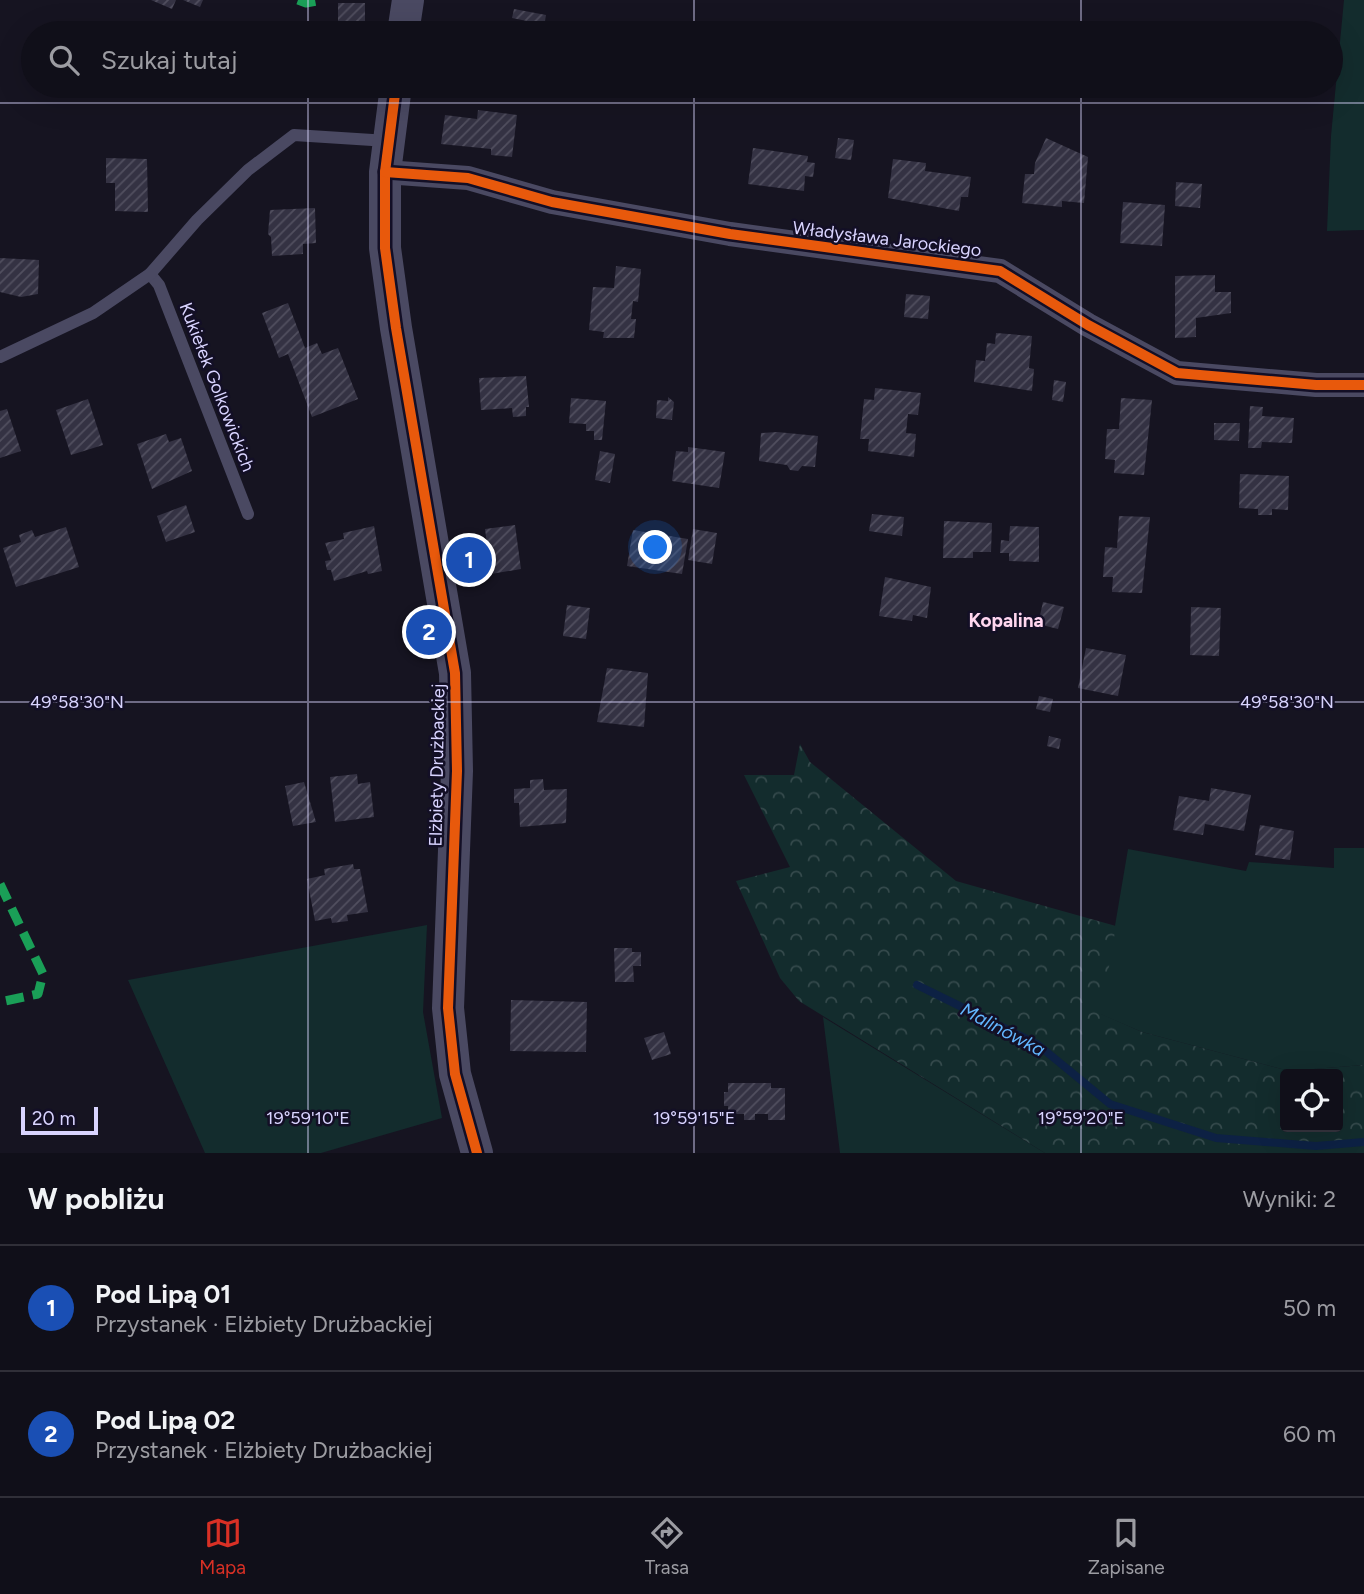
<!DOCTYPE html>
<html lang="pl">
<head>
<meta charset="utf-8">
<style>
  :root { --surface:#100f19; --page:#1e1d26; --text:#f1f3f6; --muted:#9c9ca2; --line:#302f38; --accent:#d93025 }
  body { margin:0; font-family:Figtree,sans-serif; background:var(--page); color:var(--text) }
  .controls { position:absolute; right:21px; bottom:21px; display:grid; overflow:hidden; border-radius:7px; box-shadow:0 7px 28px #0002 }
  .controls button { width:63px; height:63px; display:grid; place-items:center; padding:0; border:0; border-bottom:2px solid var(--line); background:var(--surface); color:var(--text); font:35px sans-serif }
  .scale { position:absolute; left:21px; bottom:18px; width:77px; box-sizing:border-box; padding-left:7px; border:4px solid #d9d4ff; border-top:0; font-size:19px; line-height:24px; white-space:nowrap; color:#d9d4ff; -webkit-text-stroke:5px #130f26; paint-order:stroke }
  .you { position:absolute; left:656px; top:548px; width:24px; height:24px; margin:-18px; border:5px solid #fff; border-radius:50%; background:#1a73e8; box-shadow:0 0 0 10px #1a73e833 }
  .badge { display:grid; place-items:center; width:46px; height:46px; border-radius:50%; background:var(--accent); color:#fff; font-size:23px; font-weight:700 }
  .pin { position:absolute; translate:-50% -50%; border:4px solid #fff; box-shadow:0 2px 7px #0006 }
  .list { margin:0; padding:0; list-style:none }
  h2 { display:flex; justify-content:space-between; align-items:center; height:91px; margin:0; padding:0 28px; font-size:30px }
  h2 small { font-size:23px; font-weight:400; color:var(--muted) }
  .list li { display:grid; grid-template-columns:46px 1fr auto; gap:21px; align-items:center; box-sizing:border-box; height:126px; padding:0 28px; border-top:2px solid var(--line) }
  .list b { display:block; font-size:26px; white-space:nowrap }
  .list p { margin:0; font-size:23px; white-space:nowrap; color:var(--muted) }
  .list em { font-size:23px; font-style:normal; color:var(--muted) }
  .icon { flex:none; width:38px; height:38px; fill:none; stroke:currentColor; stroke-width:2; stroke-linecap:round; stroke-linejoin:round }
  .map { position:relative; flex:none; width:1364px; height:1153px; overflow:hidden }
  .search { position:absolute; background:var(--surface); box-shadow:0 7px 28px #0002; left:21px; right:21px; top:21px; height:77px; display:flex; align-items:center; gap:18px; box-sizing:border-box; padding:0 24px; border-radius:38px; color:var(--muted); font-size:26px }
  .sheet { height:343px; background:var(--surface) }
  nav { display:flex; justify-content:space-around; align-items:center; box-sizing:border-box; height:98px; border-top:2px solid var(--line); background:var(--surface); font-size:19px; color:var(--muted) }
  nav a { display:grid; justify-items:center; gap:4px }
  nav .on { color:var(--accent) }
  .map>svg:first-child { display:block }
  .grass { fill:#132c2d }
  .forest { fill:url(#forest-crowns); fill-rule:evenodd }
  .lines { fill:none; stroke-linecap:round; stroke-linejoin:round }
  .stream { stroke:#0d2144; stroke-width:8 }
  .building { fill:url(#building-hatch) }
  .service { stroke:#4a4962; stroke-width:12 }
  .minor { stroke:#4a4962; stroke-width:24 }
  .tertiary { stroke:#4a4962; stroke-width:32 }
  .quiet { stroke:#1a9f57; stroke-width:9; stroke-dasharray:18 9; stroke-linecap:butt }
  .cycleway-casing { stroke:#130f26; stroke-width:15 }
  .cycleway { stroke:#e8590c; stroke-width:10 }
  .ticks { fill:none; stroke:#d9d4ff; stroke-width:2; stroke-opacity:0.45 }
  .labels { text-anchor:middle; stroke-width:5; stroke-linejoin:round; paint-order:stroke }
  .street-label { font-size:18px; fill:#d9d4ff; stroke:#130f26 }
  .neighbourhood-label { font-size:19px; font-weight:bold; fill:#ffd6f0; stroke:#130f26 }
  .water-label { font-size:19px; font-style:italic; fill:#62b6ff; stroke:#130f26 }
  .ticks-label { font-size:18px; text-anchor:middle; fill:#d9d4ff; stroke:#130f26; stroke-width:5; stroke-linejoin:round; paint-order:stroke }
</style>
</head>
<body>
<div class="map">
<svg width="1364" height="1153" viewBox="0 0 1364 1153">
  <defs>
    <pattern id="forest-crowns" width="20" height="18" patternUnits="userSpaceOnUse" patternTransform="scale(1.75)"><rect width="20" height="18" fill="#132c2d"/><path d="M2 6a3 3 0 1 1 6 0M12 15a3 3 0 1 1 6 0" fill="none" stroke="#354a4c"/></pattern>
    <pattern id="building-hatch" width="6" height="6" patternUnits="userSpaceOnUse" patternTransform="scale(1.75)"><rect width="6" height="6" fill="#343243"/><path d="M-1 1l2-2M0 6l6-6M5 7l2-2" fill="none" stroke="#514f5f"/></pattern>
  </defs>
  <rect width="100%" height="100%" fill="#161421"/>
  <!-- grass -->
  <g class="grass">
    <path d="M1344 0H1364V230L1327 231 1331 136Z"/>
    <path d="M1334 848H1364V1065L1289 1071 1142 1032 1100 1014 1128 849 1246 871 1249 862 1334 868Z"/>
    <path d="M427 925 423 1012 442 1118 321 1153H205L128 980Z"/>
    <path d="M823 1017 1045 1153H840Z"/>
  </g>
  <!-- forest -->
  <path class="forest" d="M800 744 810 762 956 881 1116 926 1101 1014 1142 1032 1289 1071 1364 1065V1153H1045L799 1001 780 978 736 881 790 867 744 775H794ZM1285 1074H1338V1127H1285Z"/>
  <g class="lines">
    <!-- stream -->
    <path class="stream" d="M917 985 1037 1044 1110 1104 1216 1138 1316 1146 1364 1142"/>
  </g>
  <!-- building -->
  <g class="building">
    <path d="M151 0H176L172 9Z"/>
    <path d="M183 0H203L200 7Z"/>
    <rect x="338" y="3" width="27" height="25"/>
    <path d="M514 9 546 15 543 33 526 30 527 21 512 18Z"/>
    <path d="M75 86H119V97L75 96Z"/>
    <path d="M537 86H571L570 95 537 91Z"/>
    <path d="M882 86H911L910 95 881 90Z"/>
    <path d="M478 110 517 115 512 157 491 155V149L441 144 445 115 477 119Z"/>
    <path d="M838 138 854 140 851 160 835 158Z"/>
    <path d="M1046 138 1088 157 1084 203 1062 201V207L1022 203 1025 174H1034L1035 163Z"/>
    <path d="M753 148 808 156 807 162 815 163 813 177 805 176 804 191 748 184Z"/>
    <path d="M106 158 147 159 148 212 115 211V183H106Z"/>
    <path d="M893 159 926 163 925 171 971 177 968 197H961L959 211 888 198Z"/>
    <path d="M1176 182 1202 184 1200 208 1175 206Z"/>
    <path d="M1123 202 1165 205 1162 246 1120 243Z"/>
    <path d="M315 208 316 243 303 244V254L272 256 271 237 268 234 270 210Z"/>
    <path d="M0 258 39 260 38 294 21 297 0 292Z"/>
    <path d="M616 266 641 269 638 302 633 301 631 319H636L634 338H603L604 332 589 330 593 287 614 288Z"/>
    <path d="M1215 275V292H1231V313L1196 318V337L1175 338V276Z"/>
    <path d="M906 294 930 296 928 319 904 317Z"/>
    <path d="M288 303 305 348 317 343 322 354 338 348 358 399 312 417 288 354 279 358 262 313Z"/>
    <path d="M996 333 1032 336 1029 368 1034 369 1032 391 974 382 976 360 985 361 987 343 995 344Z"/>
    <path d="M526 376 529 407H526V416L513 417 512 408 481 410 479 378Z"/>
    <path d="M1054 380 1066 382 1063 402 1052 400Z"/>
    <path d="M875 388 921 393 918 415 908 414 906 433 916 434 914 457 868 451 869 439H860L864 399 874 400Z"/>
    <path d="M668 397 674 402 672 420 656 418 657 400 668 401Z"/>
    <path d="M571 398 606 401 602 440H594V431H586V424L569 423Z"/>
    <path d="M1121 398 1152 400 1144 475 1114 473 1115 460 1105 459 1107 429H1119Z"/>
    <path d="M88 399 103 445 71 455 56 410Z"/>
    <path d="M1250 406 1263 407 1262 416 1294 418 1292 443 1262 442 1261 448H1248Z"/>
    <path d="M7 409 21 451 0 458V411Z"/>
    <path d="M1214 423H1240L1239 441 1214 440Z"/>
    <path d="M777 432 818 436 815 467 802 466 798 471 790 470 787 465 759 461 761 433Z"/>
    <path d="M166 434 169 442 181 438 192 471 152 489 137 444Z"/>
    <path d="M688 447 725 452 719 488 672 481 676 451 688 452Z"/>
    <path d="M600 451 615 454 610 483 595 480Z"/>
    <path d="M1240 474 1289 476 1288 510 1272 509V515H1258V509L1239 508Z"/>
    <path d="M186 505 195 532 166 542 157 516Z"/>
    <path d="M872 514 904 517 902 536 869 531Z"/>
    <path d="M1119 516 1150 517 1142 593 1112 592 1113 577H1103L1105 547 1117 548Z"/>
    <path d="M944 521 992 523 991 552H973V558H943Z"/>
    <path d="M515 525 521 569 491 574 485 529Z"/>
    <path d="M374 526 382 571 368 574 367 571 334 581 331 570H327L325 561 331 560 325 543 344 539 343 533Z"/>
    <path d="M1010 526 1039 527V562L1009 561V553H1000L1001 540 1009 541Z"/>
    <path d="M66 527 79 567 16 587 3 548 21 542 19 535 32 530 35 537Z"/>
    <path d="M693 529 717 533 712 564 688 560Z"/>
    <path d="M633 530 688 539 682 574 627 566Z"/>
    <path d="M885 577 931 587 927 618 913 615 912 621 879 616Z"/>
    <path d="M1043 602 1064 607 1058 629 1038 624Z"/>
    <path d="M567 605 590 608 586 639 563 636Z"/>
    <path d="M1191 607 1221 608 1219 656 1190 655Z"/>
    <path d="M1086 648 1126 655 1118 696 1078 688Z"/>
    <path d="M607 668 648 673 644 727 597 722Z"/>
    <path d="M1039 696 1053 699 1050 712 1036 709Z"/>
    <path d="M1049 736 1061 739 1059 749 1047 746Z"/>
    <path d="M357 774 358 784 370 782 374 817 335 822 330 777Z"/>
    <path d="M543 779 544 790 567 789 566 823 520 827 519 803H514V789L530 788V780Z"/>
    <path d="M304 782 316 822 293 826 285 786Z"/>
    <path d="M1211 788 1251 795 1244 831 1205 824 1203 835 1173 830 1179 796 1209 801Z"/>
    <path d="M1260 825 1294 831 1290 860 1255 855Z"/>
    <path d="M353 864 354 869H360L368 912 347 915 348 921 332 923 331 918 315 921 307 879 325 875 324 869Z"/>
    <path d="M614 948H632V952H641V966H633L634 982H615Z"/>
    <path d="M511 1000 587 1002 586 1052 510 1051Z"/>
    <path d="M664 1032 671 1054 652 1060 644 1038Z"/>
    <path d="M728 1083H771V1088H785V1120H768V1114H755V1120H744V1114H728V1106H724V1092H728Z"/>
  </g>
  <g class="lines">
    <!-- service -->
    <g class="service">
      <path d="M150 274 159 285 248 514"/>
      <path d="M0 357 93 313 150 274 197 220 248 170 294 135 388 141"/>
    </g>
    <!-- minor -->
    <path class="minor" d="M385 172 468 178 552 202 730 234 1000 271 1088 325 1177 373 1316 385H1364"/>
    <!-- tertiary -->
    <g class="tertiary">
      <path d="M403 33 408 0"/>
      <path d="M396 86 385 172V248L396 328 455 673 457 771 448 1008 455 1074 477 1153"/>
    </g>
    <!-- quiet -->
    <g class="quiet">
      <path d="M298 0 306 3 323 0"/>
      <path d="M0 884 43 974 38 994 0 1002"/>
    </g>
    <defs>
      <g id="cycleway">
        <path d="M396 86 385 172V248L396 328 455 673 457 771 448 1008 455 1074 477 1153"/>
        <path d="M385 172 468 178 552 202 730 234 1000 271 1088 325 1177 373 1316 385H1364"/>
      </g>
    </defs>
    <!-- cycleway casing -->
    <use href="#cycleway" class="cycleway-casing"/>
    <!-- cycleway -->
    <use href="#cycleway" class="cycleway"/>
  </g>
  <!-- ticks -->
  <path class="ticks" d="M308 0V33M694 0V33M1081 0V33M308 86V1153M694 86V1153M1081 86V1153M0 103H1364M0 702H1364"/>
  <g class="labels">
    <!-- street labels -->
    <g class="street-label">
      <text transform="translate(887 239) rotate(7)" y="6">Władysława Jarockiego</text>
      <text transform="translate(217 387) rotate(69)" y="6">Kukiełek Golkowickich</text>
      <text transform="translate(437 765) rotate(-89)" y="6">Elżbiety Drużbackiej</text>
    </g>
    <!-- neighbourhood labels -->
    <g class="neighbourhood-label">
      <text x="1006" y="627">Kopalina</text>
    </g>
    <!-- water labels -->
    <g class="water-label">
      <text transform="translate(1003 1029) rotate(28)" y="7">Malinówka</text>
    </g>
  </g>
  <g class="ticks-label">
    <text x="77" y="708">49°58'30"N</text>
    <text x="1287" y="708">49°58'30"N</text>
    <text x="308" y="1124">19°59'10"E</text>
    <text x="694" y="1124">19°59'15"E</text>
    <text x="1081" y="1124">19°59'20"E</text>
  </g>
</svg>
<div class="controls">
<button><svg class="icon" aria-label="locate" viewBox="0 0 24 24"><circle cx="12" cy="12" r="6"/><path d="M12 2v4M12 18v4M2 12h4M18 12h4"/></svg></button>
</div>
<div class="scale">20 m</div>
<div class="you"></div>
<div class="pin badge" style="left:469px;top:560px;background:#1a4fb4">1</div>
<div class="pin badge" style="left:429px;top:632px;background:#1a4fb4">2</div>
<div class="search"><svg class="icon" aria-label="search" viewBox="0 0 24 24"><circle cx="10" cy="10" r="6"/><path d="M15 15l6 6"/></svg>Szukaj tutaj</div>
</div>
<section class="sheet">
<h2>W pobliżu<small>Wyniki: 2</small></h2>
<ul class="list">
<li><span class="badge" style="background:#1a4fb4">1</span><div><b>Pod Lipą 01</b><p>Przystanek · Elżbiety Drużbackiej</p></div><em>50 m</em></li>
<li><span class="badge" style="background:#1a4fb4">2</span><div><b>Pod Lipą 02</b><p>Przystanek · Elżbiety Drużbackiej</p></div><em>60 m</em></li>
</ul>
</section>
<nav>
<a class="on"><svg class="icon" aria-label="map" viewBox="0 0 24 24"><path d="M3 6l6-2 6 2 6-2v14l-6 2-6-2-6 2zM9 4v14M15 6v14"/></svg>Mapa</a>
<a><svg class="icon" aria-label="directions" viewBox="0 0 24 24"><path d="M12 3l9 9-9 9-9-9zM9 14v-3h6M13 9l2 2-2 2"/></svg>Trasa</a>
<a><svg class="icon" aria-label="saved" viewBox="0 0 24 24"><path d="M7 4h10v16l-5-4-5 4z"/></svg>Zapisane</a>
</nav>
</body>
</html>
